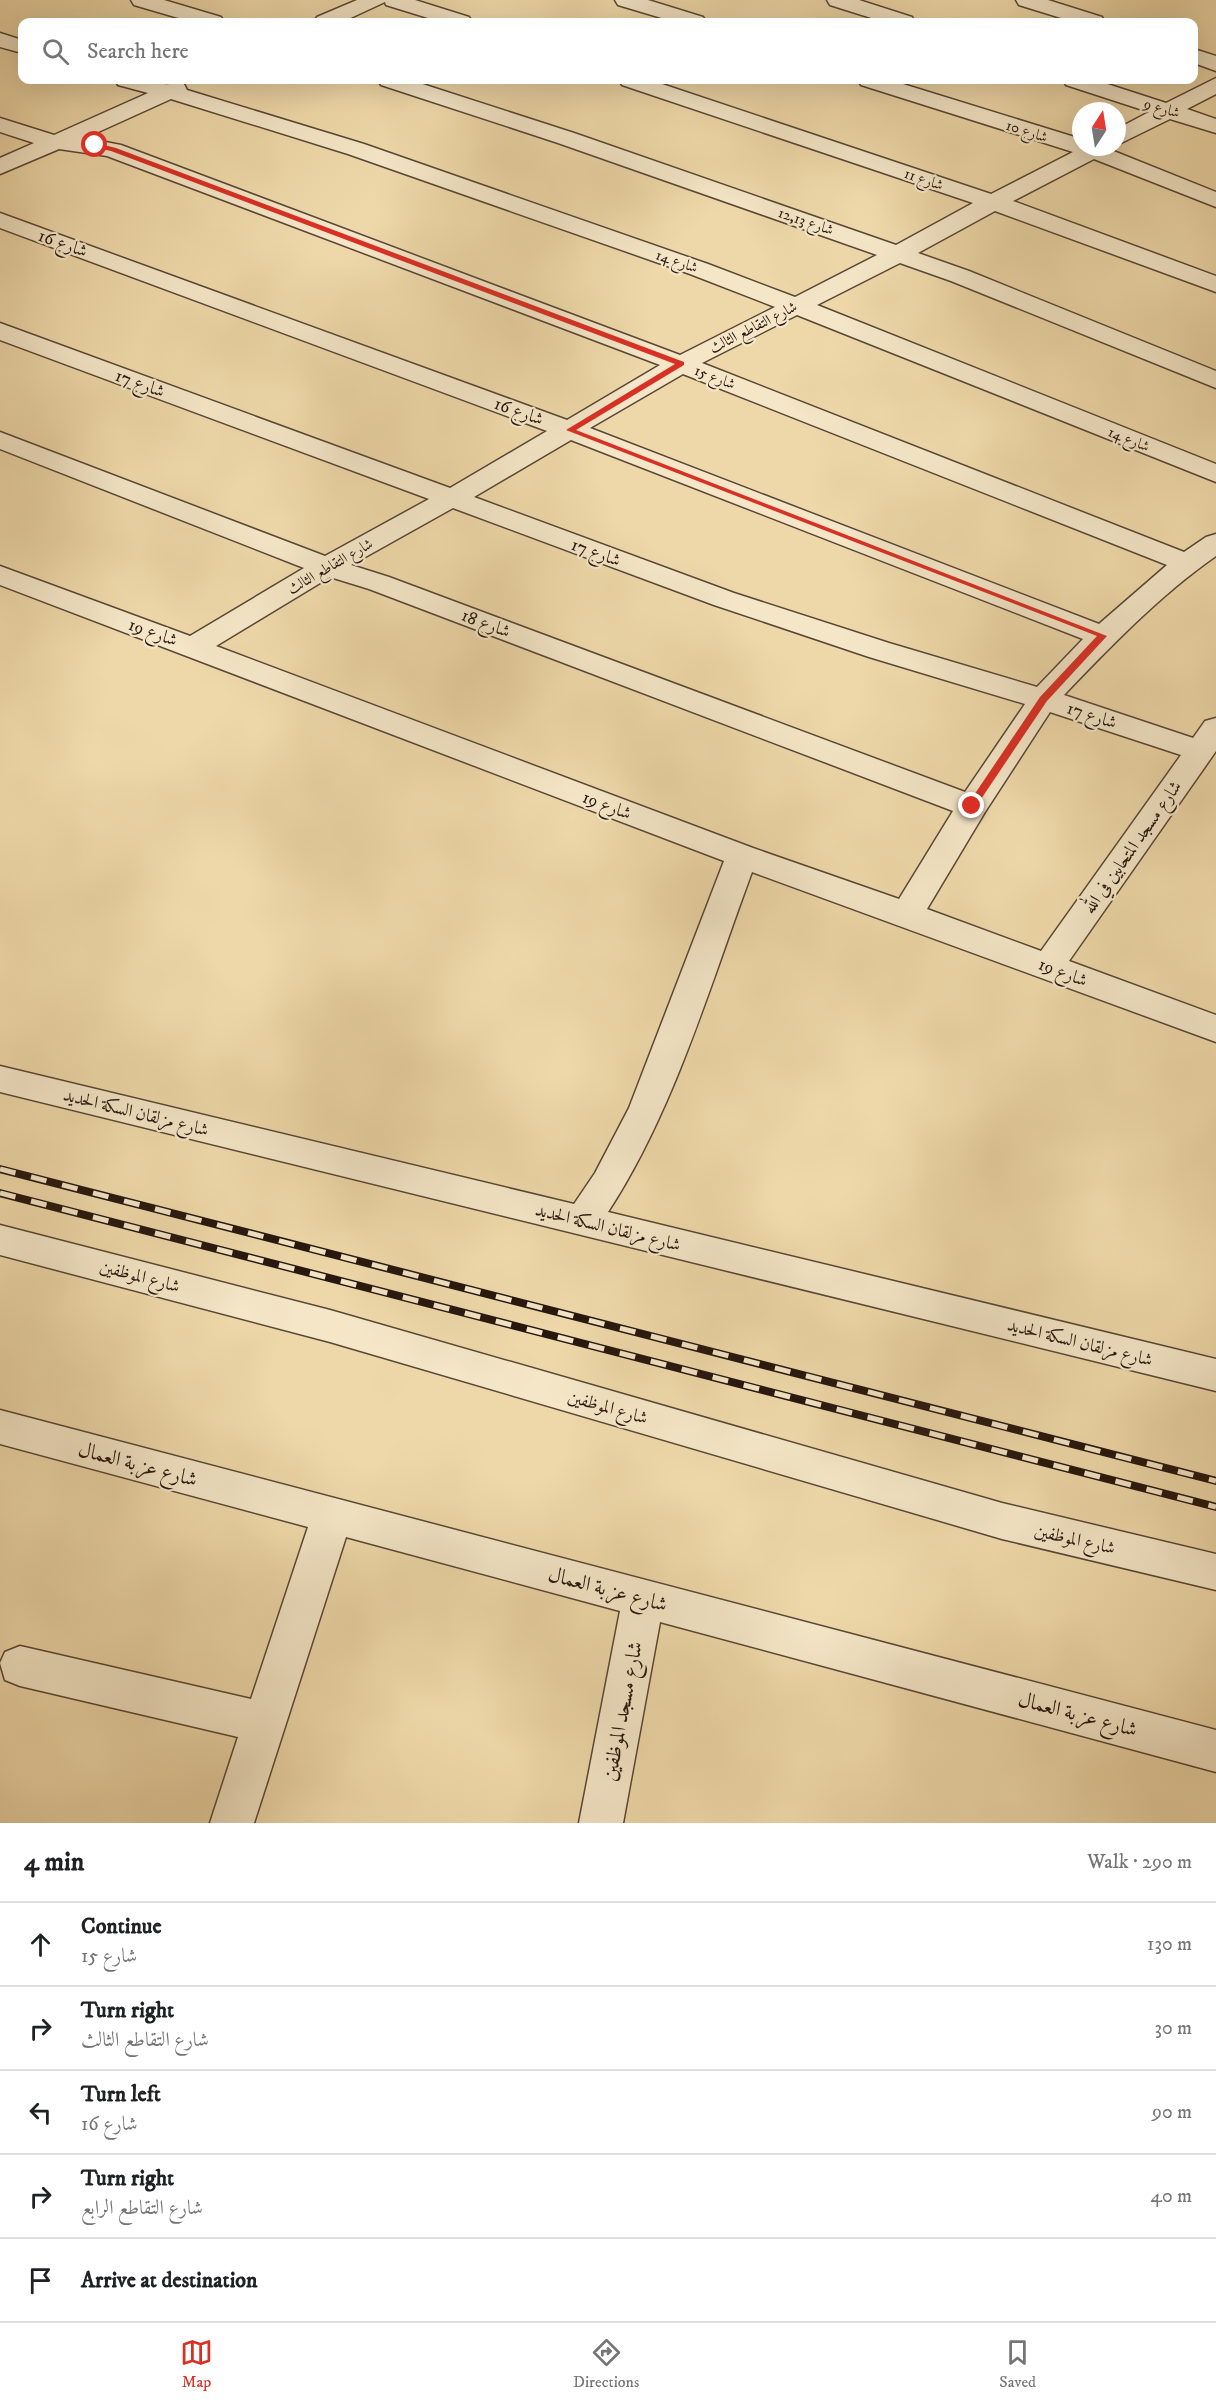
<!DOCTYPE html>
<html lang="en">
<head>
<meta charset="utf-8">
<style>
  :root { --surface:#fff; --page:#f2f2f2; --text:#202124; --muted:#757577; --line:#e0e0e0; --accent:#d93025 }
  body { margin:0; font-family:"IM FELL DW Pica",Amiri,serif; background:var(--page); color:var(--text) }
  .compass { position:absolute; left:1072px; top:102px; width:54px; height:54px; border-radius:50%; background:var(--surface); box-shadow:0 6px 24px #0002; rotate:12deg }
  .stop { position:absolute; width:18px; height:18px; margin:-14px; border:4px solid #d93025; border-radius:50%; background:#fff }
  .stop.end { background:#d93025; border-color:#fff; box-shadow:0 2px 6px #0008 }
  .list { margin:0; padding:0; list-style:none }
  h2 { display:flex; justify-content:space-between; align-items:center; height:78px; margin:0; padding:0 24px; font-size:26px }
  h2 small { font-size:20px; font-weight:400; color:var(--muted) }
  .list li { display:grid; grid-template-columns:39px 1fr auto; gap:18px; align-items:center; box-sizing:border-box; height:84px; padding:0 24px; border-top:2px solid var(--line) }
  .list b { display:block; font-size:22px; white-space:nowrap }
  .list p { margin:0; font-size:20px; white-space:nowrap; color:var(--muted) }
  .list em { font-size:20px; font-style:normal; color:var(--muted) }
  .icon { flex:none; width:33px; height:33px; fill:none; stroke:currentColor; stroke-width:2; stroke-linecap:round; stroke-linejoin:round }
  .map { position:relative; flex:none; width:1216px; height:1823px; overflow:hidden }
  .search { position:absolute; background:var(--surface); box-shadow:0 6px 24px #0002; left:18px; right:18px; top:18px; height:66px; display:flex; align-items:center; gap:15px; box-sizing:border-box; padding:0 21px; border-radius:12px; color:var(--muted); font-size:22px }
  .sheet { height:498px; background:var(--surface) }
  nav { display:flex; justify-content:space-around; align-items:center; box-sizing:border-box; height:84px; border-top:2px solid var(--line); background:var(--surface); font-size:16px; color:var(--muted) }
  nav a { display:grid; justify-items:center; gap:3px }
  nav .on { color:var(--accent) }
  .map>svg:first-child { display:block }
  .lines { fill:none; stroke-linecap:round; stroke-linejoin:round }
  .minor-casing { stroke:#594635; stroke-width:3 }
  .minor { fill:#f4e6c7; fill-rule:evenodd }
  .rail-casing { stroke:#27160e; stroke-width:8 }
  .rail { stroke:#f4e6c7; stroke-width:5; stroke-dasharray:16; stroke-linecap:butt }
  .route { fill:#d93025 }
  .labels { text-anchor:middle; stroke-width:4.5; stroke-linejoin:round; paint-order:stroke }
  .far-street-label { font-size:15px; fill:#27160e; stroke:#f4e6c7 }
  .street-label { font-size:18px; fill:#27160e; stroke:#f4e6c7 }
  .near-street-label { font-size:21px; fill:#27160e; stroke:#f4e6c7 }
</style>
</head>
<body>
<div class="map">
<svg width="1216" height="1823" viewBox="0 0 1216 1823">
  <rect width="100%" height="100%" fill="#eed8a9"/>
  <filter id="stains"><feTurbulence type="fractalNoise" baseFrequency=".00333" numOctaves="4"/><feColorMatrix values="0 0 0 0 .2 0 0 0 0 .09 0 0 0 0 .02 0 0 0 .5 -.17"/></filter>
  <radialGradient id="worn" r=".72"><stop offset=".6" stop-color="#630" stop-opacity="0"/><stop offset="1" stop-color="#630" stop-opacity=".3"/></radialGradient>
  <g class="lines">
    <defs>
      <g id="minor">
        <path d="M131 0H164L221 17 224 22H192L134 5Z"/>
        <path d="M357 0H415L469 17 472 22H441L386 5 385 2 342 22H314L317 17Z"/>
        <path d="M615 0H648L703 17 706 22H675L618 5Z"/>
        <path d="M827 0H859L912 17 915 22H884L830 5Z"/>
        <path d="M1016 0H1048L1102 17 1105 22H1074L1019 5Z"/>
        <path d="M0 33 22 40V53L0 47Z"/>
        <path d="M1194 49 1216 56V71L1194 63Z"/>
        <path d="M1216 78V94L1187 109 1216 119V133L1170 119 1117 145V129L1149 112 1066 85 1063 80H1095L1166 103Z"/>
        <path d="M115 80C132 78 148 81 164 84 171 85 177 82 184 84L187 90 364 144 708 264 795 297 877 255 558 143 381 85 378 80H410L574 133 896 245 973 203 622 85 619 80H650L991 194 1073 152 861 85 858 80H890L1081 139V147H1113L1111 150 1216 192V207L1094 159 1013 201 1216 276V292L995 211 918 253 969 271 1216 371V388L951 281 900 263 817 305 1216 464V482L797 315 702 363 1184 552 1206 537 1216 534V556C1160 595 1111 646 1064 695L1193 738 1205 721 1216 718V751L1069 961 1216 1015V1042L752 872C710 985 674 1111 608 1212L1216 1359V1391L0 1092V1066L574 1204 595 1173 629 1108 724 861 0 585V566L190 636 304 568 0 449V432L325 556 429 499 0 340V323L450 488 547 431 0 228V213L567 420 660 365 107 156 59 149 0 174V158L34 143 0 132V118L54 135 148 93 118 85ZM171 99 348 154 690 274 775 307 680 355 121 145 85 138ZM683 374 1167 565 1099 624 590 428ZM571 440 1083 639 1037 687 889 643 734 593 474 497ZM453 508 714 605 869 657 1025 704 965 792 389 577 351 565ZM330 577 369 589 953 811 899 899 753 848 216 646ZM1050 712 1181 755 1041 951 927 909 985 812Z"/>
        <path d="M0 1225 330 1310 1002 1503 1216 1554V1590L1002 1539 330 1342 0 1255Z"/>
        <path d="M0 1410 1216 1730V1772L660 1622 623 1823H579L620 1611 346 1537 254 1823H210L238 1737 20 1686 5 1680 0 1663 5 1652 20 1646 251 1699 308 1527 0 1444Z"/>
      </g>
    </defs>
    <!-- minor casing -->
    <use href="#minor" class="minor-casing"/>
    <!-- minor -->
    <use href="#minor" class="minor"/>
    <defs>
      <g id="rail">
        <path d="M0 1169 1216 1481"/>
        <path d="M0 1193 1216 1507"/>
      </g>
    </defs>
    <!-- rail casing -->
    <use href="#rail" class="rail-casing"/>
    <!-- rail -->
    <use href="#rail" class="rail"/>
  </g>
  <!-- route -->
  <path class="route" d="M95 143 116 148 684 362V365L576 430 1107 636 1047 701 975 808H968V804L1040 697 1097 636 566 430 675 364 111 151 93 147Z"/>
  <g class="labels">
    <!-- far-street labels -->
    <g class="far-street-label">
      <text transform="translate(1162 108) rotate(16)" y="5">شارع 9</text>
      <text transform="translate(1027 131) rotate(18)" y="5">شارع 10</text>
      <text transform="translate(924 179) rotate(19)" y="5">شارع 11</text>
      <text transform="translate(806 221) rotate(19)" y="5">شارع 12,13</text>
      <text transform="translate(677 261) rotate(19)" y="5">شارع 14</text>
      <text transform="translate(753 327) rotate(-27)" y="5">شارع التقاطع الثالث</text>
      <text transform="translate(715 377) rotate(21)" y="5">شارع 15</text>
      <text transform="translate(1129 439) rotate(22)" y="5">شارع 14</text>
      <text transform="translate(330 566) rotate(-30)" y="5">شارع التقاطع الثالث</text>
    </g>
    <!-- street labels -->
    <g class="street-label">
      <text transform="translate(63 243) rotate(20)" y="6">شارع 16</text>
      <text transform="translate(140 383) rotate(20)" y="6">شارع 17</text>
      <text transform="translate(519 411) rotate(20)" y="6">شارع 16</text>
      <text transform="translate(596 552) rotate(20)" y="6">شارع 17</text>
      <text transform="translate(486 623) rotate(21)" y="6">شارع 18</text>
      <text transform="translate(153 632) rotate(20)" y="6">شارع 19</text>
      <text transform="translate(1092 715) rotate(18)" y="6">شارع 17</text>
      <text transform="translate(607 805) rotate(21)" y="6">شارع 19</text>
      <text transform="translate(1132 847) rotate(-55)" y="6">شارع مسجد المتحابين في الله</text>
      <text transform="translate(1063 972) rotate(21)" y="6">شارع 19</text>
      <text transform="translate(136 1112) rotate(14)" y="6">شارع مزلقان السكة الحديد</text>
      <text transform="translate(608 1227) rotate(14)" y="6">شارع مزلقان السكة الحديد</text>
      <text transform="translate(140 1276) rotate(15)" y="6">شارع الموظفين</text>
      <text transform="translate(1080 1342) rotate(14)" y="6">شارع مزلقان السكة الحديد</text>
      <text transform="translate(608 1407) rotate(16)" y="6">شارع الموظفين</text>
      <text transform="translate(1075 1539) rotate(13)" y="6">شارع الموظفين</text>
    </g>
    <!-- near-street labels -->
    <g class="near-street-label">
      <text transform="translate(138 1464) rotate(15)" y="7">شارع عزبة العمال</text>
      <text transform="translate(608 1589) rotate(15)" y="7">شارع عزبة العمال</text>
      <text transform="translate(622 1711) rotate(-79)" y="7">شارع مسجد الموظفين</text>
      <text transform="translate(1078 1714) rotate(15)" y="7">شارع عزبة العمال</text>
    </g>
  </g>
  <rect width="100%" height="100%" filter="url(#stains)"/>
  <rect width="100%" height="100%" fill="url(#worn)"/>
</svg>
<svg class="compass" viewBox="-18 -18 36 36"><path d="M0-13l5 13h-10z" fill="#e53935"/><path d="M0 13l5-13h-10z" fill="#757577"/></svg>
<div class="stop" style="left:95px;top:145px"></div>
<div class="stop end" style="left:972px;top:806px"></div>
<div class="search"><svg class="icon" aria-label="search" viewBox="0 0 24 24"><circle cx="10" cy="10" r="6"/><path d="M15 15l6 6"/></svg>Search here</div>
</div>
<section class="sheet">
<h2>4 min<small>Walk · 290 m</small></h2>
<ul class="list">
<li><svg class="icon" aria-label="ahead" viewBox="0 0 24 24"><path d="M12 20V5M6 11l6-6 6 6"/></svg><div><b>Continue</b><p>شارع 15</p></div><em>130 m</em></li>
<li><svg class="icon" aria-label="right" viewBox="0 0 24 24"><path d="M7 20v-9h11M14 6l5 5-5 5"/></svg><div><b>Turn right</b><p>شارع التقاطع الثالث</p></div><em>30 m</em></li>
<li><svg class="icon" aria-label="left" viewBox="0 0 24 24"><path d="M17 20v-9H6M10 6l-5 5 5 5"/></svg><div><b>Turn left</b><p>شارع 16</p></div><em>90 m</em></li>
<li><svg class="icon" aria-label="right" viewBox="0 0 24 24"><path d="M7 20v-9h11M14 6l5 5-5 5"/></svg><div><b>Turn right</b><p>شارع التقاطع الرابع</p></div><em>40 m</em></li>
<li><svg class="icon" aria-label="arrive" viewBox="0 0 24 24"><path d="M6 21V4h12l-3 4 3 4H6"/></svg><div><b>Arrive at destination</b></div></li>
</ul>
</section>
<nav>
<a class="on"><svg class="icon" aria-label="map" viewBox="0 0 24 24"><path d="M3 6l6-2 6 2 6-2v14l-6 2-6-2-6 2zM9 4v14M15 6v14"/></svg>Map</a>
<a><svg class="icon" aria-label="directions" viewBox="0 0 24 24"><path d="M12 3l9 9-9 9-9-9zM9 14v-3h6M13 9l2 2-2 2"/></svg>Directions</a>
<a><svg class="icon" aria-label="saved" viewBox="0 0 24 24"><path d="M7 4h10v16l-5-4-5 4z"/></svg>Saved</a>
</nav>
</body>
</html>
